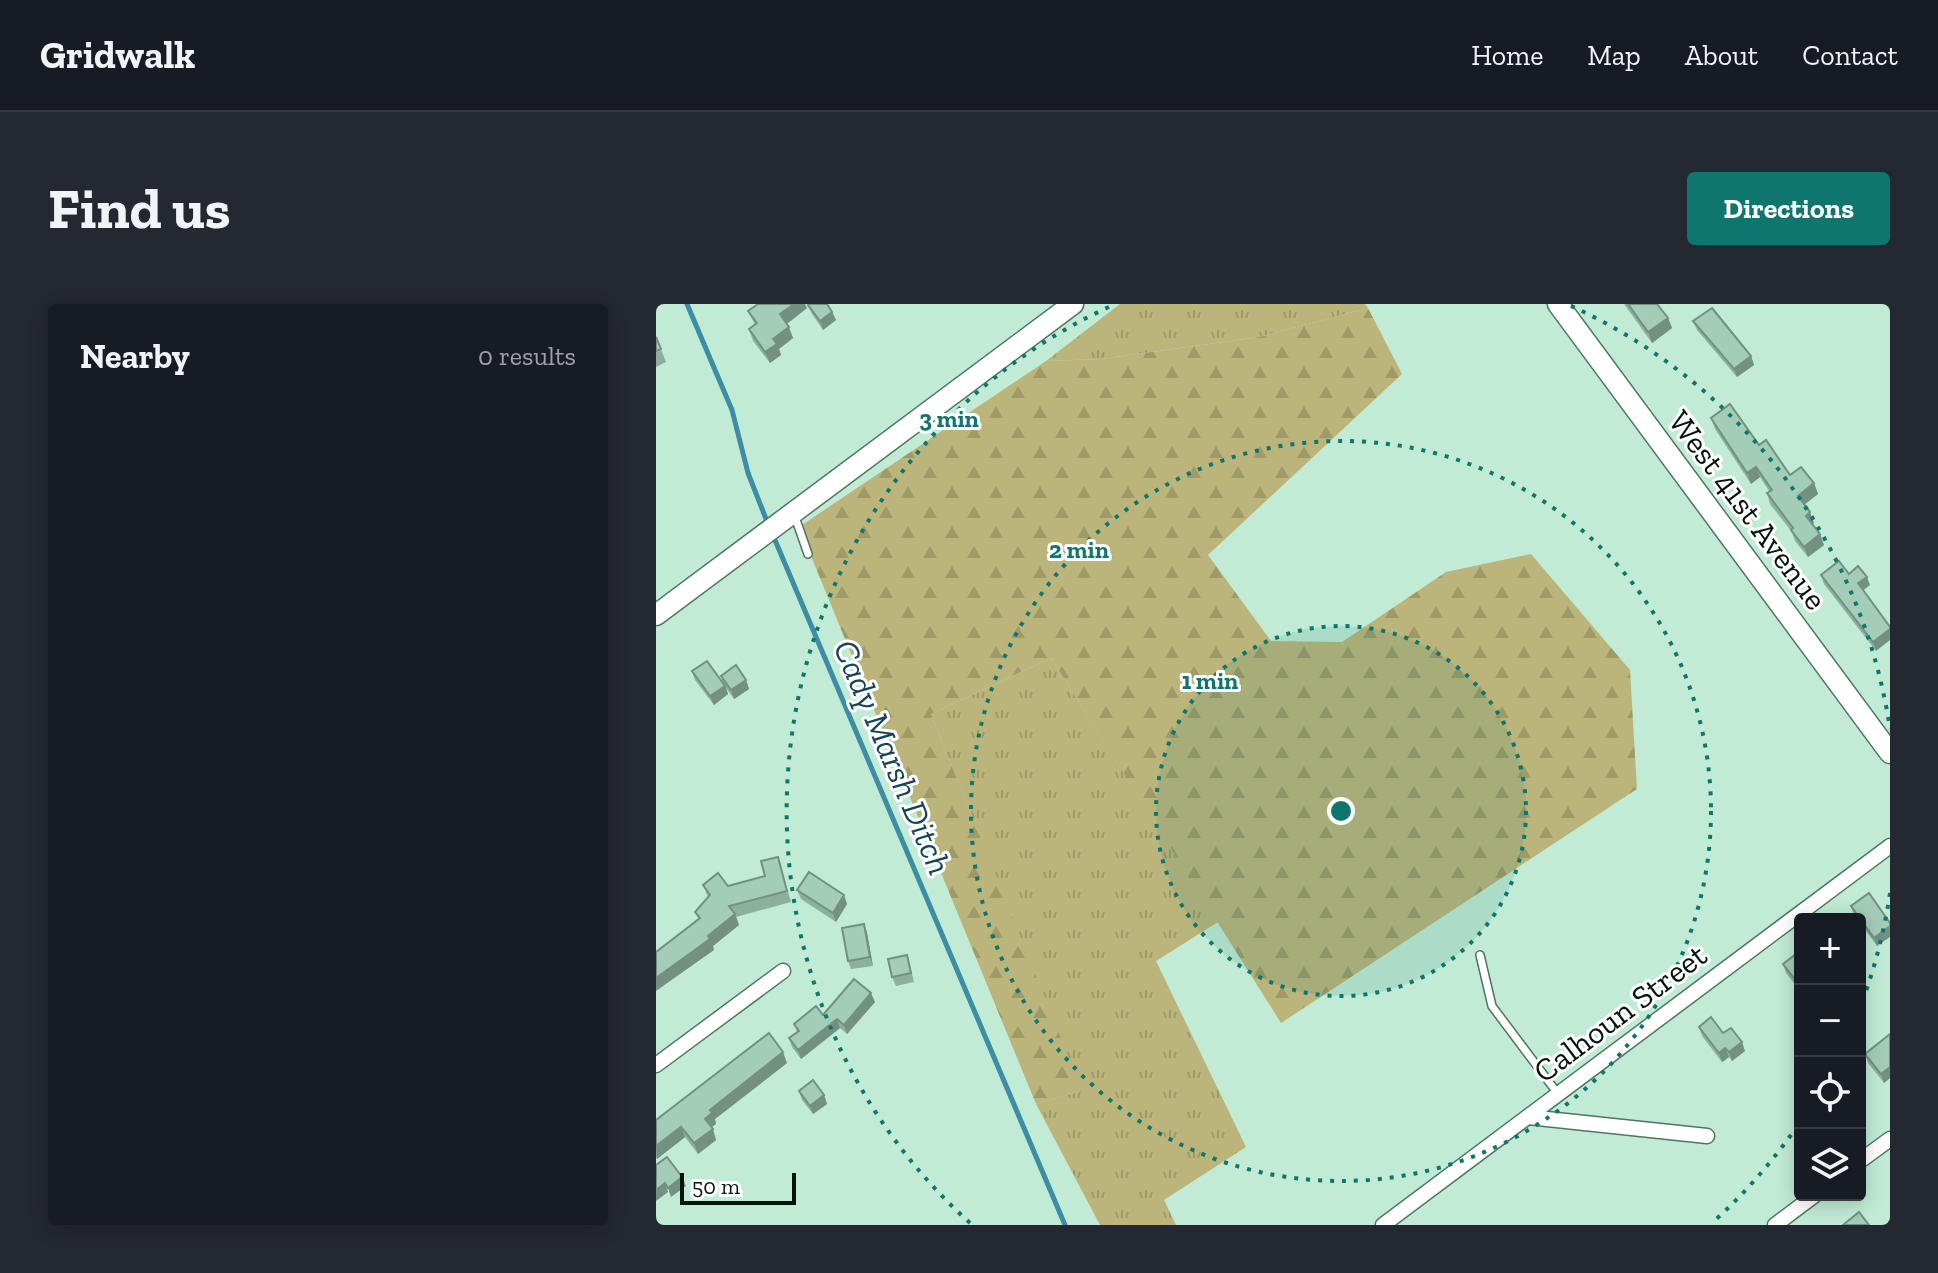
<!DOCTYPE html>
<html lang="en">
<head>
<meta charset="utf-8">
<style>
  :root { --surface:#171b24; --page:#242831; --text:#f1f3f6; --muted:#9ea1a6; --line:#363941; --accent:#0f766e }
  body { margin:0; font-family:"Zilla Slab",serif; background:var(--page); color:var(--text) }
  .controls { position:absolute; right:24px; bottom:24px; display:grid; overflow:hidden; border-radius:8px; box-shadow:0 4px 20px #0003 }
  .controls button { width:72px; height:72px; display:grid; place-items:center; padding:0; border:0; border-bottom:2px solid var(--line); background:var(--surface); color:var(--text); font:40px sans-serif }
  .scale { position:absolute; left:24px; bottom:20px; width:116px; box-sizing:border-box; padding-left:8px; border:4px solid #04130c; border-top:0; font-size:22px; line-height:28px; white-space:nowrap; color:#04130c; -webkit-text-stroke:6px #fff; paint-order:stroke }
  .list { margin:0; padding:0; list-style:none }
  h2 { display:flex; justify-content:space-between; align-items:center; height:104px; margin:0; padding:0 32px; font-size:34px }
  h2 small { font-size:26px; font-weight:400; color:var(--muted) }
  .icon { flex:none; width:44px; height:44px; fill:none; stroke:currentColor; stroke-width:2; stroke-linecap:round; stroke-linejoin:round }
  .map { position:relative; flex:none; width:1234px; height:921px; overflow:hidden; border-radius:8px }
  header { display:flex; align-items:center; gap:48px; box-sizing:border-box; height:112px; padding:0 40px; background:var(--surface); border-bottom:2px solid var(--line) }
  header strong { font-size:38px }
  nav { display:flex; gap:44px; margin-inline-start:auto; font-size:28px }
  .intro { display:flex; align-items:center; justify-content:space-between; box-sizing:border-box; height:192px; padding:0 48px }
  h1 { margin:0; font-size:56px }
  .button { padding:20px 36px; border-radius:8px; background:var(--accent); color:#fff; font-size:28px; font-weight:700 }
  main { display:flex; gap:48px; padding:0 48px }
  aside { flex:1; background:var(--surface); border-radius:8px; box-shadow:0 4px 20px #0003 }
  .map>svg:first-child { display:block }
  .grass { fill:url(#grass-tufts) }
  .forest { fill:url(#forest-firs) }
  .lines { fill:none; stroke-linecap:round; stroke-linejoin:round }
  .stream { stroke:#3d8ea5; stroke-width:5 }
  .lane-casing { stroke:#4f7563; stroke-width:10 }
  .street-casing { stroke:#4f7563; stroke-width:17 }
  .secondary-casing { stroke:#4f7563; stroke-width:23 }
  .lane { stroke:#fff; stroke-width:7 }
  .street { stroke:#fff; stroke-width:14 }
  .secondary { stroke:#fff; stroke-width:20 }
  .wall { fill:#8db09e }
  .shaded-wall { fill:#739081 }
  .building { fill:#a4cdb8; stroke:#739081; stroke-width:2 }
  .ring { fill:none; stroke:#0f766e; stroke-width:4; stroke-dasharray:4 8 }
  .labels { text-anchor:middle; stroke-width:6; stroke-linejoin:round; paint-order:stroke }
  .street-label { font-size:32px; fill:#04130c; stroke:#fff }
  .water-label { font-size:34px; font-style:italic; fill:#164555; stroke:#fff }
  .centre { fill:#0f766e; stroke:#fff; stroke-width:4 }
  .ring-label { font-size:24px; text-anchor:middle; font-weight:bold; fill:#0f766e; stroke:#fff; stroke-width:6; stroke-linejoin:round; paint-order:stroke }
</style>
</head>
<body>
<header>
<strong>Gridwalk</strong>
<nav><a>Home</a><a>Map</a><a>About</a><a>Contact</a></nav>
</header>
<div class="intro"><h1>Find us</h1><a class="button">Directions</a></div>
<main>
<aside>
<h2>Nearby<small>0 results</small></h2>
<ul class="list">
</ul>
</aside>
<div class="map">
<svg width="1234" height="921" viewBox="0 0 1234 921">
  <defs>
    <pattern id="grass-tufts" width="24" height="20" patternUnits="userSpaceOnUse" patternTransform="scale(2)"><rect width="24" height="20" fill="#bbb57b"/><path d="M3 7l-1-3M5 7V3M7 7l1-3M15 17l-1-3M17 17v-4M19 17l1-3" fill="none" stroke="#9f9b69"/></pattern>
    <pattern id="forest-firs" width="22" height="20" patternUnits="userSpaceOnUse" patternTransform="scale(2)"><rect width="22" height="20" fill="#bbb57b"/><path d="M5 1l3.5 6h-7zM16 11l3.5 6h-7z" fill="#9f9b69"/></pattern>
  </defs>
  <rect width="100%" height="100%" fill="#c1ebd5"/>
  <!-- grass -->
  <g class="grass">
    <path d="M464 0H709L712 4 603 33 445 55 390 57Z"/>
    <path d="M395 354 562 618 500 657 590 843 508 896 520 921H444L380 800 425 787 275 410Z"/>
  </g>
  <!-- forest -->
  <path class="forest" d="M712 4 746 70 552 251 615 337 686 338 790 268 875 250 974 366 981 485 625 719 395 354 275 410 426 787 380 800 143 223 390 57 445 55 603 33Z"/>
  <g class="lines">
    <!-- stream -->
    <g class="stream">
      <path d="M31 0 76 106 92 169 112 220"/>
      <path d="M116 229 409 921"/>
    </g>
    <defs>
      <g id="lane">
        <path d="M138 210 152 250"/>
        <path d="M824 651 836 702 902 790"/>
      </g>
      <g id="street">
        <path d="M0 761 127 667"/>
        <path d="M872 813 1051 832"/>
        <path d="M1204 857 1234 835"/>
        <path d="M727 921 1234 542"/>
        <path d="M1119 921 1159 891"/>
      </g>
      <g id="secondary">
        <path d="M902 0 1234 449"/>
        <path d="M0 311 417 0"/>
      </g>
    </defs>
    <!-- lane casing -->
    <use href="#lane" class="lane-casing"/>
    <!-- street casing -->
    <use href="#street" class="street-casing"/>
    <!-- secondary casing -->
    <use href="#secondary" class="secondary-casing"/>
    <!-- lane -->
    <use href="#lane" class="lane"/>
    <!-- street -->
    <use href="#street" class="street"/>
    <!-- secondary -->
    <use href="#secondary" class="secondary"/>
  </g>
  <!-- wall -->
  <g class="wall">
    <path d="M968 0H1001L1012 14 1016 24 996 39Z"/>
    <path d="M152 1 176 8 180 16 167 26 156 10Z"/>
    <path d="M151 4 131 20 137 34 123 45 125 51 114 59 97 37 93 25 99 21 92 7Z"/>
    <path d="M1037 17 1095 52 1098 61 1081 73 1041 26Z"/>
    <path d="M0 33 10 58 0 63Z"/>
    <path d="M1055 114 1103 141 1134 171 1158 179 1162 190 1148 201 1158 219 1156 220 1164 230 1168 241 1152 253 1139 237 1136 228 1114 200 1111 189 1113 187 1104 173 1095 180 1059 125Z"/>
    <path d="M1193 270 1214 281 1207 286 1220 347 1168 280 1165 271Z"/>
    <path d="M36 367 67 378 65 372 90 376 93 385 78 395 70 384 72 390 58 401 39 376Z"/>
    <path d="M122 553 135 598 80 613 83 621 57 642 58 646 39 608 52 593 47 581 72 582 109 572Z"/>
    <path d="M141 586 191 600 180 618 145 595Z"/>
    <path d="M1195 602 1234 619 1221 642 1204 619V615H1201L1198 611Z"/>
    <path d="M208 620 211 629 217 662 195 665 192 657Z"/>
    <path d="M1144 647V687L1130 669 1127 660Z"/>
    <path d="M251 651 258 678 240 682 236 673Z"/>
    <path d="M219 698 191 730 184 724 145 755 136 743 133 734 141 728 138 720 167 711Z"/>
    <path d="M1043 723 1067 729 1089 747 1076 757 1073 753 1066 758 1046 732Z"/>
    <path d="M1234 730V774L1228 779 1212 759 1209 750Z"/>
    <path d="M131 759 59 815 60 820 55 823 60 836 42 850 29 833 1 855 0 854V816Z"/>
    <path d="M143 787 168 791 171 800 157 810 146 796Z"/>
  </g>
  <!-- shaded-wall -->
  <g class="shaded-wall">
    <path d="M138 0H149L151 4 128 22 124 10Z"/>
    <path d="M176 8 180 16 167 26 164 17Z"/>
    <path d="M1012 14 1016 24 996 39 992 28Z"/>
    <path d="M133 23 137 34 123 45 125 51 114 59 109 48 117 35Z"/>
    <path d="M1095 52 1098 61 1081 73 1078 65Z"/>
    <path d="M1100 163 1104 173 1095 180 1091 169Z"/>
    <path d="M1158 179 1162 190 1145 203 1142 192Z"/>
    <path d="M1154 208 1158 219 1153 222 1150 212Z"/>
    <path d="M1164 230 1168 241 1152 253 1148 243Z"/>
    <path d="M1211 273 1214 281 1205 288 1202 279Z"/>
    <path d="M1234 325V336L1220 347 1217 338Z"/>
    <path d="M90 376 93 385 78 395 75 386Z"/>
    <path d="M69 382 72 390 58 401 54 392Z"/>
    <path d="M188 591 191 600 180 618 177 609Z"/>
    <path d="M79 610 83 621 57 642 58 646 0 687V674Z"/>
    <path d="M208 620 211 629 217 662 214 653Z"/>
    <path d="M1234 622V633L1221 642 1218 634Z"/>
    <path d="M215 689 219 698 191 730 188 721Z"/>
    <path d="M181 715 184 724 145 755 142 746Z"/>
    <path d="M1086 738 1089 747 1076 757 1073 748Z"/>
    <path d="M1069 744 1073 753 1066 758 1063 749Z"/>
    <path d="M127 748 131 759 59 815 60 820 52 826 49 815 54 806Z"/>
    <path d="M1234 763V774L1228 779 1225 770Z"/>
    <path d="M168 791 171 800 157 810 154 802Z"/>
    <path d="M25 823 29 833 1 855 0 842Z"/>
    <path d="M57 825 60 836 42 850 38 839Z"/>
    <path d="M26 873 30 882 15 893 12 884Z"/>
    <path d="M9 879 12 888 0 897V886Z"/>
  </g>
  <!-- building -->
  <g class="building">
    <path d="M102 0H138L124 10 133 23 117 35 121 40 109 48 93 25 101 19 92 7Z"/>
    <path d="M154 0H171L176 8 164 17 152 1Z"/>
    <path d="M972 0H1001L1012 14 992 28Z"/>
    <path d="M1056 4 1095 52 1078 65 1037 17Z"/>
    <path d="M0 33 5 45 0 47Z"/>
    <path d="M1074 100 1103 141 1110 136 1134 171 1145 163 1158 179 1142 192 1154 208 1150 212 1164 230 1148 243 1135 226 1137 224 1111 189 1116 186 1100 163 1091 169 1055 114Z"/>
    <path d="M1183 257 1193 270 1202 262 1211 273 1202 279 1234 323V325L1217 338 1165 271Z"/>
    <path d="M51 357 69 382 54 392 36 367Z"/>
    <path d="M80 361 90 376 75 386 65 372Z"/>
    <path d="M122 553 131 587 73 602 79 610 52 632 54 635 0 674V648L44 614 39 608 54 591 47 581 62 569 72 582 109 572 105 557Z"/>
    <path d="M153 568 188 591 177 609 141 586Z"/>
    <path d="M1213 589 1234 619V622L1218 634 1195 602Z"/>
    <path d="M208 620 214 653 192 657 186 624Z"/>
    <path d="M1144 647V682L1127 660Z"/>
    <path d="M251 651 255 669 236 673 232 655Z"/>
    <path d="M198 675 215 689 188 721 181 715 142 746 133 734 143 727 138 720 160 702 167 711Z"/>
    <path d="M1055 713 1067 729 1075 724 1086 738 1073 748 1069 744 1063 749 1043 723Z"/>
    <path d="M113 729 127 748 54 806 56 809 49 815 57 825 38 839 25 823 0 842V816Z"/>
    <path d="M1234 730V763L1225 770 1209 750Z"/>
    <path d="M157 776 168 791 154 802 143 787Z"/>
    <path d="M11 853 26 873 12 884 9 879 0 886V861Z"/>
    <path d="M1203 908 1213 921H1187Z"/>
  </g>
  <!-- distance rings -->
  <circle cx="685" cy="507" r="185" fill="#0f766e" fill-opacity=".12"/>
  <g class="ring">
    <circle cx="685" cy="507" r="185"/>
    <circle cx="685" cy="507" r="370"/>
    <path d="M1234 589A555 555 0 0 1 1205 701M1142 821A555 555 0 0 1 1056 919M314 919A555 555 0 0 1 455 2M915 2A555 555 0 0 1 1234 425"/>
  </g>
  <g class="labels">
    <!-- street labels -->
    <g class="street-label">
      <text transform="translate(1092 206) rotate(53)" y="11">West 41st Avenue</text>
      <text transform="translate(964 709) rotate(-37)" y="11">Calhoun Street</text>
    </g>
    <!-- water labels -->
    <g class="water-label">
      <text transform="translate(237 453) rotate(67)" y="12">Cady Marsh Ditch</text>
    </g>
  </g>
  <circle cx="685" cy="507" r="12" class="centre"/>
  <g class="ring-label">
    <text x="293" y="123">3 min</text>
    <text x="423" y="254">2 min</text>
    <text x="554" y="385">1 min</text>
  </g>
</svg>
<div class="controls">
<button>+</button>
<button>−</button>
<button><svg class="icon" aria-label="locate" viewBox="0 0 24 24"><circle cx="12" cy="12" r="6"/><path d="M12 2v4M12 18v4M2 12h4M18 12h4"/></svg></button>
<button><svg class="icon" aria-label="layers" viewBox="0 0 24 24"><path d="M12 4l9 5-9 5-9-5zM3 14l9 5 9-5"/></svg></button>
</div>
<div class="scale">50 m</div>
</div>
</main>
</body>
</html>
